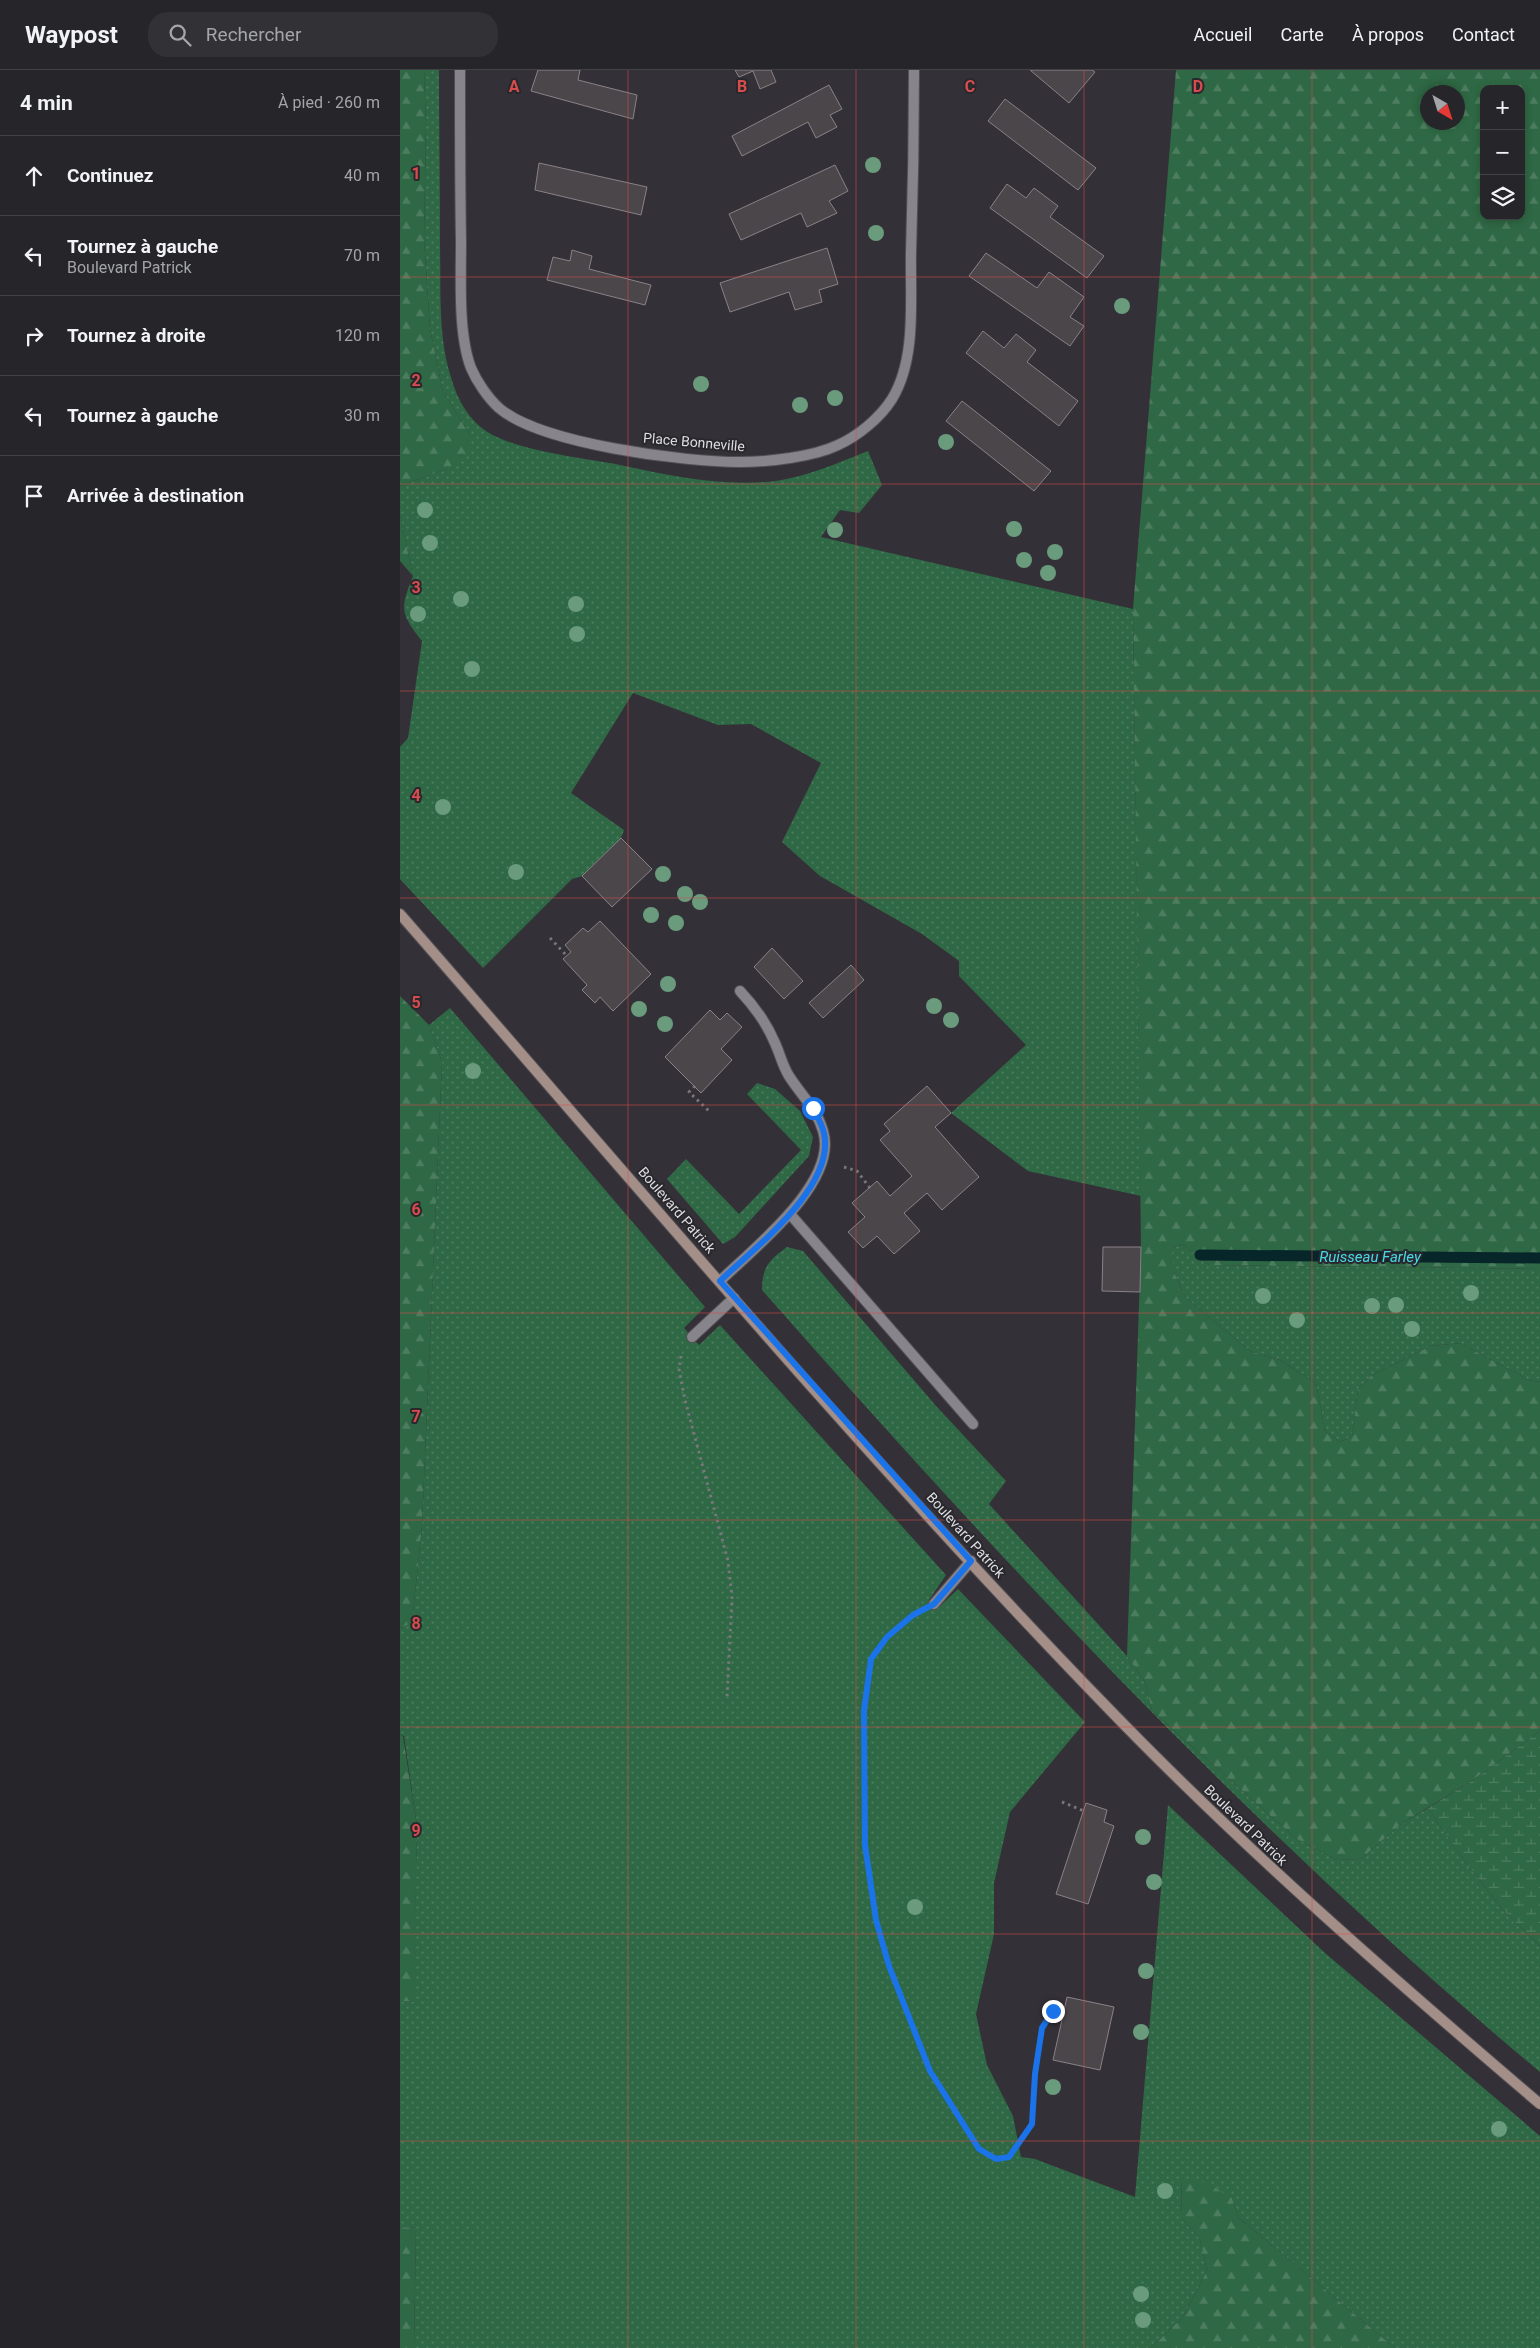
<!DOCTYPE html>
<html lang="fr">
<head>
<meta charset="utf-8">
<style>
  :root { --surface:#262529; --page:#323135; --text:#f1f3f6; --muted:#a4a5a8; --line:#424246 }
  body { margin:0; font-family:Roboto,sans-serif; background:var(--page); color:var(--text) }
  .controls { position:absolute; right:15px; top:15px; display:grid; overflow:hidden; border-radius:10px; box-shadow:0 2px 8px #0003 }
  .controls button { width:45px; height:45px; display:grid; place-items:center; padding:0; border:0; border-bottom:1px solid var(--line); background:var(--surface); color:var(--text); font:25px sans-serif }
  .compass { position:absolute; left:1020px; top:15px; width:45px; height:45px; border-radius:50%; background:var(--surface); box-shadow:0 2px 8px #0003; rotate:141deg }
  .stop { position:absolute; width:15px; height:15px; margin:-11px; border:4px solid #1a73e8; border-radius:50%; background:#fff }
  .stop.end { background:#1a73e8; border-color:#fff; box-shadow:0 1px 5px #0008 }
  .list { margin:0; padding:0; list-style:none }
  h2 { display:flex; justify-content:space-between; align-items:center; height:65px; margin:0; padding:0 20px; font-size:21px }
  h2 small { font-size:16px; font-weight:400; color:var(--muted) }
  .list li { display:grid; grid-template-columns:32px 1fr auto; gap:15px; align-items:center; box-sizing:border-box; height:80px; padding:0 20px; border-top:1px solid var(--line) }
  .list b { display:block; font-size:19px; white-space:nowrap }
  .list p { margin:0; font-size:16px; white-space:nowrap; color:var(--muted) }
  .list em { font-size:16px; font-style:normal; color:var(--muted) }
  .icon { flex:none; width:28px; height:28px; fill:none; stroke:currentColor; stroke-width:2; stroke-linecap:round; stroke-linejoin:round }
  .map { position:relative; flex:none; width:1140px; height:2278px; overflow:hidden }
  header { display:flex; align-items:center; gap:30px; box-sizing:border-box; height:70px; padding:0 25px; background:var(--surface); border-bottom:1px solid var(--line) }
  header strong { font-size:24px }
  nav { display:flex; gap:28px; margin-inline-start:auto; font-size:18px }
  .search { width:350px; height:45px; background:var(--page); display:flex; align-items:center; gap:12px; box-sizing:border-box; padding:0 18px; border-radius:20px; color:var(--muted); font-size:19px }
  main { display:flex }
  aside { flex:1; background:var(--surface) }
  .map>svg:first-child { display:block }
  .grass { fill:url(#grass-dots) }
  .forest { fill:url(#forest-firs); fill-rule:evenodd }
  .wetland { fill:url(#wetland-marsh) }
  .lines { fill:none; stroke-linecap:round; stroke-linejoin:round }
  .stream { stroke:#06262a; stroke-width:11 }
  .building { fill:#4b464a; stroke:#898287 }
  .lane-casing { stroke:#525055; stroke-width:12 }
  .street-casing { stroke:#525055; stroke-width:12 }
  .secondary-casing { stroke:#525055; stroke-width:12 }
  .path { stroke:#79777c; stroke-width:3; stroke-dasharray:2.5 4; stroke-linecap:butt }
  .lane { stroke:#87848b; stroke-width:10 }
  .street { stroke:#87848b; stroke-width:10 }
  .secondary { stroke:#a48e88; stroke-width:10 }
  .tree { fill:#699b7c }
  .route { stroke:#1a73e8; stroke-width:6 }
  .grid { fill:none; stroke:#d84c4d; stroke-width:1; stroke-opacity:0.55 }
  .labels { text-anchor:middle; stroke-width:4; stroke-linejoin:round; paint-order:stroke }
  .street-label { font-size:14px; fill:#dedde1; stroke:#29282d }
  .water-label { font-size:15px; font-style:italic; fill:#46dae8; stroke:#29282d }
  .grid-label { font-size:16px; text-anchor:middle; font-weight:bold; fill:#d84c4d; stroke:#29282d; stroke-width:4; stroke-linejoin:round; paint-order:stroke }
</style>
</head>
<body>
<header>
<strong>Waypost</strong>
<div class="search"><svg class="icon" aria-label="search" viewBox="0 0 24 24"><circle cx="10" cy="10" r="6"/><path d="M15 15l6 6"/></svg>Rechercher</div>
<nav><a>Accueil</a><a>Carte</a><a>À propos</a><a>Contact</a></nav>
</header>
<main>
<aside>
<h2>4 min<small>À pied · 260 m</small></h2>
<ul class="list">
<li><svg class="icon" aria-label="ahead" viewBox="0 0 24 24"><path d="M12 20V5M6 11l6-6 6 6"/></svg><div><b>Continuez</b></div><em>40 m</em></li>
<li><svg class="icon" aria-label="left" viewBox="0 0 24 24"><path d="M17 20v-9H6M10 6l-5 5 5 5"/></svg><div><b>Tournez à gauche</b><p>Boulevard Patrick</p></div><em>70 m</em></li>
<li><svg class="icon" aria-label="right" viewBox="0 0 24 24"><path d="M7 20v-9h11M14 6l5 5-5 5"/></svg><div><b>Tournez à droite</b></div><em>120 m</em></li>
<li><svg class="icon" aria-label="left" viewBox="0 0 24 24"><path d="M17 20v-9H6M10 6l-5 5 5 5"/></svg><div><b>Tournez à gauche</b></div><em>30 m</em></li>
<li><svg class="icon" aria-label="arrive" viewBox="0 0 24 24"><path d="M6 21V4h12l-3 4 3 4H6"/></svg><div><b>Arrivée à destination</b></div></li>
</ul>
</aside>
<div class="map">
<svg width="1140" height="2278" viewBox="0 0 1140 2278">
  <defs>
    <pattern id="grass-dots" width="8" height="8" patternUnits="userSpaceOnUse" patternTransform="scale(1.25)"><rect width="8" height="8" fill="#2f6844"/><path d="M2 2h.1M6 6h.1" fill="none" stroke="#4d7d5f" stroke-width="1.8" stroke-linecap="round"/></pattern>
    <pattern id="forest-firs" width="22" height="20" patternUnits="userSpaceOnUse" patternTransform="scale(1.25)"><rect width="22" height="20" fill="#2f6844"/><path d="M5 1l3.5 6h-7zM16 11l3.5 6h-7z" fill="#4d7d5f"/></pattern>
    <pattern id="wetland-marsh" width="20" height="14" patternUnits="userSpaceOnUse" patternTransform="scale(1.25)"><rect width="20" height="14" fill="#2f6844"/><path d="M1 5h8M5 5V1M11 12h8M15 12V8" fill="none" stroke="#4d7d5f"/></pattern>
  </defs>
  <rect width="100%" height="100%" fill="#333137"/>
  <!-- grass -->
  <g class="grass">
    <path d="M24 0H39C39 59 40 118 40 177 41 218 38 264 50 304 56 326 66 347 86 361 116 381 183 388 220 395 271 406 324 417 376 411 408 406 438 393 468 381L482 415 459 443 440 440 421 467 733 539 741 1126 628 1101 551 1043 626 975 559 906V891L522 864 420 806 382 772 421 693 351 654 318 655 233 623 171 723 224 760 221 768 182 806 172 809 83 898 0 809V677L8 668 22 571C0 543 0 539 13 506L0 445V416L47 399 70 364 43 322 30 259 24 169 26 54Z"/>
    <path d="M50 938 305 1237 284 1258 299 1275 320 1255 546 1505 529 1530 538 1538 558 1519 685 1652 610 1742 594 1813V1864L576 1944 587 1995 613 2046 621 2087 635 2089 735 2127 768 1735 925 1883 1140 2066V2278H995L838 2147 832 2128 781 2108 782 2148 800 2169 807 2201 783 2247 752 2277 747 2278H14L16 2158 0 2157V1931L13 1932 17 1756 4 1666 0 1664V1558L12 1552 22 1456 42 992 29 955Z"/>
    <path d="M357 1013 375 1019 400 1041 413 1067 409 1086 335 1167 323 1174 267 1109 286 1089 339 1144 401 1080 347 1024Z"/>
    <path d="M782 1174 809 1195 1140 1199V1312L1129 1310 1060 1273 1031 1276 972 1305 958 1319 952 1366 940 1372 925 1361 916 1313 880 1290 850 1281 785 1227 773 1200V1178Z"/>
    <path d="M387 1177 403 1181 537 1337 606 1411 589 1434 727 1586 745 1612 752 1641 897 1769 937 1790 961 1789 1001 1754 1028 1738 1058 1782 1101 1838 1140 1876V2002C857 1766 605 1496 362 1220 362 1197 369 1190 387 1177Z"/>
  </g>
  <!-- forest -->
  <g class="forest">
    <path d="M0 0H24L26 54 24 169 30 259 43 322 70 364 68 385 47 399 0 416Z"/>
    <path d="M776 0H1140V1199L809 1195 782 1174 773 1178V1200L785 1227 850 1281 880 1290 916 1313 925 1361 940 1372 952 1366 958 1319 972 1305 1031 1276 1060 1273 1129 1310 1140 1312V1661L1073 1710 1001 1754 961 1789 937 1790 897 1769 752 1641 745 1612 727 1586 741 1177 733 539ZM1084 19H1121V146H1084ZM1028 22H1058V52H1028Z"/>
    <path d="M0 445 13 506 0 491Z"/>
    <path d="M0 926 29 955 42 992 22 1456 12 1553 0 1558Z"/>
    <path d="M0 1664 3 1666 17 1756 14 1932 0 1931Z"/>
    <path d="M781 2108 807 2113 832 2128 838 2147 995 2278H747L752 2277 783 2247 807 2201 800 2169 782 2148Z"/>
    <path d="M0 2157 16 2158 14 2278H0Z"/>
  </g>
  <!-- wetland -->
  <path class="wetland" d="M1140 1661V1876L1101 1838 1058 1782 1028 1738 1073 1710Z"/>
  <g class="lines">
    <!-- stream -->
    <path class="stream" d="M800 1185 1140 1188"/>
  </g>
  <!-- building -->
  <g class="building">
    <path d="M138 0H180L178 10 237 25 233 49 131 21Z"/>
    <path d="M335 0H371L376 12 360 19 353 1 339 7Z"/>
    <path d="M630 0H692L695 2 669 33Z"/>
    <path d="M429 15 442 39 430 45 437 57 416 68 408 52 342 86 332 66Z"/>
    <path d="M605 29 696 98 678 120 588 51Z"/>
    <path d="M139 93 247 117 241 145 135 120Z"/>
    <path d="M435 95 448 121 429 131 437 143 407 157 401 143 341 170 329 144Z"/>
    <path d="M607 114 626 128 634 118 658 136 650 147 704 186 687 208 590 138Z"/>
    <path d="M427 178 438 214 419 220 422 232 395 240 389 222 330 242 320 213Z"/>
    <path d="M172 180 192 186 189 199 251 215 245 235 147 210 153 187 170 191Z"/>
    <path d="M586 183 637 218 649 202 684 227 670 247 684 256 670 276 569 206Z"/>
    <path d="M583 261 604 278 616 264 636 280 627 292 678 331 659 356 566 283Z"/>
    <path d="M562 331 651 401 634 421 546 351Z"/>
    <path d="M221 768 252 799 212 837 182 806Z"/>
    <path d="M200 851 251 904 213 941 200 927 195 933 182 920 187 915 163 889 171 882 165 875 183 858 188 862Z"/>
    <path d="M372 878 403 911 384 929 354 897Z"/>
    <path d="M451 895 464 910 423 948 409 933Z"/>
    <path d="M310 940 320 950 327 943 342 957 321 979 332 990 301 1023 265 987Z"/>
    <path d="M527 1016 551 1043 535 1057 579 1107 542 1140 527 1123 504 1143 520 1161 494 1184 477 1166 463 1178 448 1162 465 1147 452 1133 477 1111 490 1126 512 1106 480 1070 490 1061 484 1054Z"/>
    <path d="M703 1177H741L740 1222 702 1221Z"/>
    <path d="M686 1733 707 1740 704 1752 714 1756 688 1834 656 1824Z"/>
    <path d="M667 1927 714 1937 700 2000 653 1990Z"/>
  </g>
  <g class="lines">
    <defs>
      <g id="lane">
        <path d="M390 1144 573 1354"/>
        <path d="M320 1211C353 1179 439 1112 423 1061 417 1039 401 1025 389 1006 382 995 380 983 374 971 366 952 354 936 340 921"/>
        <path d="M292 1267 334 1228"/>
        <path d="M534 1534 571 1491"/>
      </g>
      <path id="street" d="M60 0C60 57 60 114 61 172 61 209 58 264 71 298 77 312 88 328 99 338 141 374 284 392 340 392 368 392 413 387 438 375 458 366 480 348 492 329 517 288 510 229 511 183 513 122 514 61 514 0"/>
      <path id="secondary" d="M0 844C232 1110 460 1382 706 1636 843 1778 990 1906 1140 2034"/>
    </defs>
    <!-- lane casing -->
    <use href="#lane" class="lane-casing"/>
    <!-- street casing -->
    <use href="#street" class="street-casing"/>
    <!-- secondary casing -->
    <use href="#secondary" class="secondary-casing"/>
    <!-- path -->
    <g class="path">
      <path d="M150 868 167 886"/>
      <path d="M295 1016 289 1022 309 1041"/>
      <path d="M444 1097 457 1101 470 1118"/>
      <path d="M281 1286 279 1299 285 1330 328 1491 332 1528 327 1627"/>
      <path d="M513 1545 487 1567 471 1589 464 1641 465 1775 476 1850 489 1896 530 2001 579 2079 596 2089 609 2087 632 2054 635 2004 642 1958 653 1941"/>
      <path d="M662 1732 684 1741"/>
    </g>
    <!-- lane -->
    <use href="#lane" class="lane"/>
    <!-- street -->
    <use href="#street" class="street"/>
    <!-- secondary -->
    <use href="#secondary" class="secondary"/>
  </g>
  <!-- trees -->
  <g class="tree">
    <circle cx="473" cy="95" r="8"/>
    <circle cx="476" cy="163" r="8"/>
    <circle cx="722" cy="236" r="8"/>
    <circle cx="301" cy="314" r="8"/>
    <circle cx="435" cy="328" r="8"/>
    <circle cx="400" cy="335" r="8"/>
    <circle cx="546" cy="372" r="8"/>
    <circle cx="25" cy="440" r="8"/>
    <circle cx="614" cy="459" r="8"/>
    <circle cx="435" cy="460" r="8"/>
    <circle cx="30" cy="473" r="8"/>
    <circle cx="655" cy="482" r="8"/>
    <circle cx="624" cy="490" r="8"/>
    <circle cx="648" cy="503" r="8"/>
    <circle cx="61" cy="529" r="8"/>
    <circle cx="176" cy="534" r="8"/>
    <circle cx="18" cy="544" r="8"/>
    <circle cx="177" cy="564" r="8"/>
    <circle cx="72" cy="599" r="8"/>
    <circle cx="43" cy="737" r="8"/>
    <circle cx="116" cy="802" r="8"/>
    <circle cx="263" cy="804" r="8"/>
    <circle cx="285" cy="824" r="8"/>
    <circle cx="300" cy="832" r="8"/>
    <circle cx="251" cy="845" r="8"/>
    <circle cx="276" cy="853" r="8"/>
    <circle cx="268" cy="914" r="8"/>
    <circle cx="534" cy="936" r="8"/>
    <circle cx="239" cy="939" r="8"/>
    <circle cx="551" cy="950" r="8"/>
    <circle cx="265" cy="954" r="8"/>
    <circle cx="73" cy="1001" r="8"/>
    <circle cx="1071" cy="1223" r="8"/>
    <circle cx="863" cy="1226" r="8"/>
    <circle cx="996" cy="1235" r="8"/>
    <circle cx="972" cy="1236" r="8"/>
    <circle cx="897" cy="1250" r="8"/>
    <circle cx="1012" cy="1259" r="8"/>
    <circle cx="743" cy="1767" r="8"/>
    <circle cx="754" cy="1812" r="8"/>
    <circle cx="515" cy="1837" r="8"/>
    <circle cx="746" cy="1901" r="8"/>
    <circle cx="741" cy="1962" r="8"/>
    <circle cx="653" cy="2017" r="8"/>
    <circle cx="1099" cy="2059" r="8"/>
    <circle cx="765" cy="2121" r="8"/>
    <circle cx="741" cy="2224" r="8"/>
    <circle cx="743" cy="2250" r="8"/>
  </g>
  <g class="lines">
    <!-- route -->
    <path class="route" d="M413 1038C417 1046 422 1054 424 1063 436 1117 354 1178 320 1211L571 1491 534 1534 513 1545 487 1567 471 1589 464 1641 465 1775 476 1850 489 1896 530 2001 579 2079 596 2089 609 2087 632 2054 635 2004 642 1958 653 1941"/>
  </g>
  <!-- grid -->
  <path class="grid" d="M228 0V2278M456 0V2278M684 0V2278M912 0V2278M0 207H1140M0 414H1140M0 621H1140M0 828H1140M0 1035H1140M0 1243H1140M0 1450H1140M0 1657H1140M0 1864H1140M0 2071H1140"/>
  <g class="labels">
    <!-- street labels -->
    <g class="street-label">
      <text transform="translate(294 372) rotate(5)" y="5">Place Bonneville</text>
      <text transform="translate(277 1140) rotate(49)" y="5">Boulevard Patrick</text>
      <text transform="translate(566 1465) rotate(48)" y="5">Boulevard Patrick</text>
      <text transform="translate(846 1755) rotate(44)" y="5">Boulevard Patrick</text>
    </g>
    <!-- water labels -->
    <g class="water-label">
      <text x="970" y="1192">Ruisseau Farley</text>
    </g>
  </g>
  <g class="grid-label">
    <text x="114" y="22">A</text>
    <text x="342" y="22">B</text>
    <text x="570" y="22">C</text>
    <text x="798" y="22">D</text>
    <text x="16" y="109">1</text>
    <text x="16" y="316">2</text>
    <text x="16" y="523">3</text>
    <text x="16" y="731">4</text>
    <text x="16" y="938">5</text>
    <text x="16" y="1145">6</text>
    <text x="16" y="1352">7</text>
    <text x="16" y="1559">8</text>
    <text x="16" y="1766">9</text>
  </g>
</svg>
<div class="controls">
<button>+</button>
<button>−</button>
<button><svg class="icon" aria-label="layers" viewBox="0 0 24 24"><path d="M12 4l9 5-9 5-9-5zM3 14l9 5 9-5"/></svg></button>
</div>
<svg class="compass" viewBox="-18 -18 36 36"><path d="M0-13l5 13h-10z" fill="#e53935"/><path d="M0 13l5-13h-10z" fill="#a4a5a8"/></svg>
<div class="stop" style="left:413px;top:1038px"></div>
<div class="stop end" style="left:653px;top:1941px"></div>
</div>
</main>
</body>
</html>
